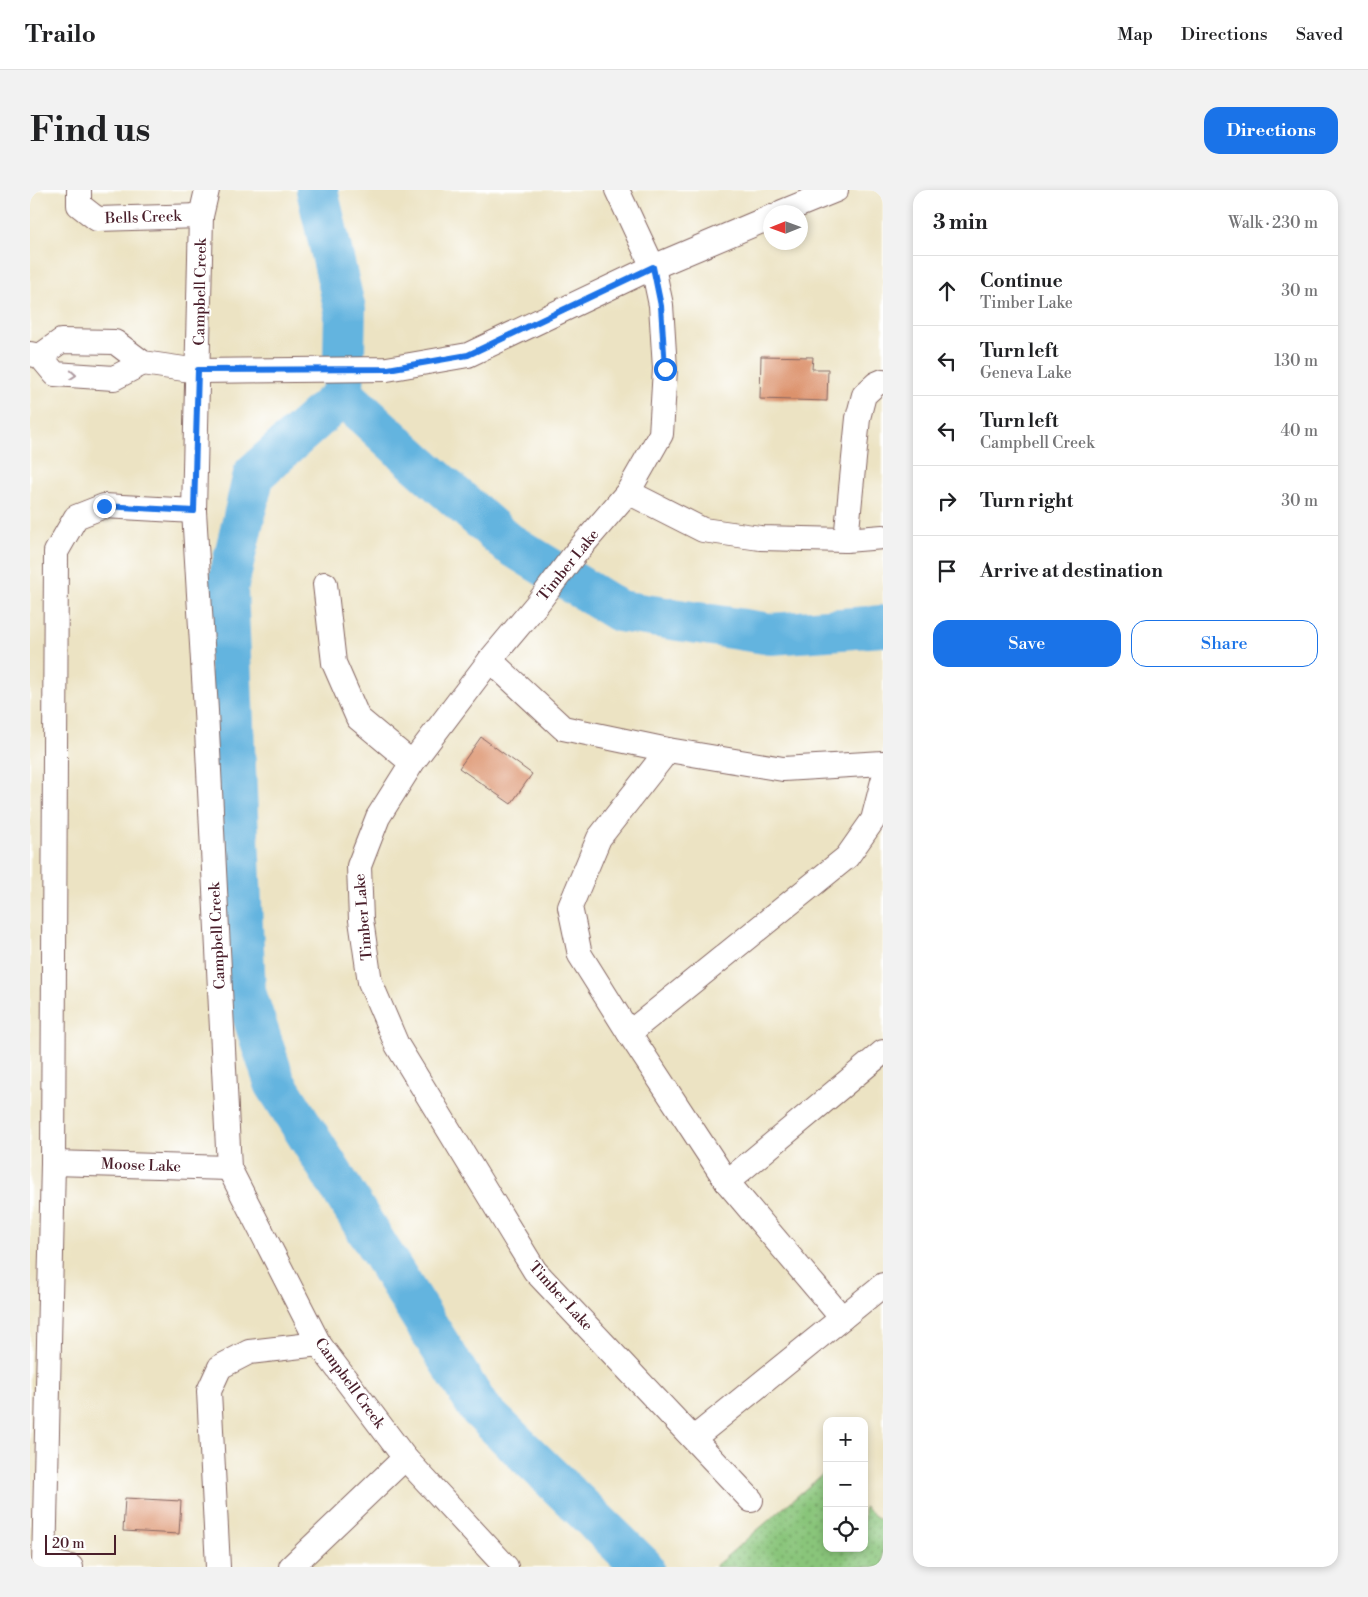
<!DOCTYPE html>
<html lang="en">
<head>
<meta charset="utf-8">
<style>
  :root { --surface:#fff; --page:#f2f2f2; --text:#202124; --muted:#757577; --line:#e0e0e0; --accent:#1a73e8 }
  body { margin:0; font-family:"Libre Bodoni",serif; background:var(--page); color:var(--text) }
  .controls { position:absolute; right:15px; bottom:15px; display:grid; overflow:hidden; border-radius:10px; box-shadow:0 2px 8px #0003 }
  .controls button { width:45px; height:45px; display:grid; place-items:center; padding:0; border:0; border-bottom:1px solid var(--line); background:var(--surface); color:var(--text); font:25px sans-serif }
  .compass { position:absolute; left:733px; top:15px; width:45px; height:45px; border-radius:50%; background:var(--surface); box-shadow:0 2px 8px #0003; rotate:269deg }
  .scale { position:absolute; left:15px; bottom:12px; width:71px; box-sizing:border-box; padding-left:5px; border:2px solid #4a1f2b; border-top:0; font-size:14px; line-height:18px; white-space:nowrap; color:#4a1f2b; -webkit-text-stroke:4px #fff; paint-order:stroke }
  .stop { position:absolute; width:15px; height:15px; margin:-11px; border:4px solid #1a73e8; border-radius:50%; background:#fff }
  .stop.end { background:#1a73e8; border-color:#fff; box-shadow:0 1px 5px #0008 }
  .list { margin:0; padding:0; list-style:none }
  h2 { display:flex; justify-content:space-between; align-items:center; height:65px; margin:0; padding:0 20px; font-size:21px }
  h2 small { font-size:16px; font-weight:400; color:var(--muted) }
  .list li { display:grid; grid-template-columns:32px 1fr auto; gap:15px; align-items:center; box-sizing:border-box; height:70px; padding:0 20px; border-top:1px solid var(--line) }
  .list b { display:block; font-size:19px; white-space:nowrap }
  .list p { margin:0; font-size:16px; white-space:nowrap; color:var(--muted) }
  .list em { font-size:16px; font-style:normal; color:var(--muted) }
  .actions { display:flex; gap:10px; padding:15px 20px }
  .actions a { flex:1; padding:11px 0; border:1px solid var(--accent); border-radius:15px; text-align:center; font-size:18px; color:var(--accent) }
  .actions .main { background:var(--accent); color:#fff }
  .icon { flex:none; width:28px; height:28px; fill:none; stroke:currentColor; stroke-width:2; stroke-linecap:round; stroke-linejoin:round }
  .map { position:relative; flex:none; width:853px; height:1377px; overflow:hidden; border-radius:15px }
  header { display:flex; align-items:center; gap:30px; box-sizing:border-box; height:70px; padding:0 25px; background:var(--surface); border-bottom:1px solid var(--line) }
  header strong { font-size:24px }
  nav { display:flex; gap:28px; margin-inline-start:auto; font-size:18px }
  .intro { display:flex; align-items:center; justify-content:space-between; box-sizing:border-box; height:120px; padding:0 30px }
  h1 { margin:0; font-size:35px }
  .button { padding:12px 22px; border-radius:15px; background:var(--accent); color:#fff; font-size:18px; font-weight:700 }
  main { display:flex; gap:30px; padding:0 30px }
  aside { flex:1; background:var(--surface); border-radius:15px; box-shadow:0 2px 8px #0003 }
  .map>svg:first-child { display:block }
  .grass { fill:url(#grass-dots); stroke:#6a7252 }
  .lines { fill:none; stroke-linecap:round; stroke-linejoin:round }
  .river { stroke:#64b4df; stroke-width:42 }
  .building { fill:#dc926c }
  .minor-casing { stroke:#836460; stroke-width:26 }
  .minor { stroke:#fff; stroke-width:24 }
  .oneway { stroke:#ae9aa0 }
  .route { stroke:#1a73e8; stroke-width:6 }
  .labels { text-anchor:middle; stroke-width:4; stroke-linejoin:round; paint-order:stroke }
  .street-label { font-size:15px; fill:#4a1f2b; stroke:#fff }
</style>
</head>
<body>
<header>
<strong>Trailo</strong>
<nav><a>Map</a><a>Directions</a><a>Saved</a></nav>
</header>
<div class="intro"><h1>Find us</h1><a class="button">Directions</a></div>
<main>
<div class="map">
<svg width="853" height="1377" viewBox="0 0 853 1377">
  <defs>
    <pattern id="grass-dots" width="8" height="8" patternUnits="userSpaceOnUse" patternTransform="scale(1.25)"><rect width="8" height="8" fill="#89c57a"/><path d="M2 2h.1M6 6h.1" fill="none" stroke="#729f64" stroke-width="1.8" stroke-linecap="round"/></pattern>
  </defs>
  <rect width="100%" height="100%" fill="#fff"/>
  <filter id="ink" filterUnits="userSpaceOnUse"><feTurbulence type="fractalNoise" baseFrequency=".02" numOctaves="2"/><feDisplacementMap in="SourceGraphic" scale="10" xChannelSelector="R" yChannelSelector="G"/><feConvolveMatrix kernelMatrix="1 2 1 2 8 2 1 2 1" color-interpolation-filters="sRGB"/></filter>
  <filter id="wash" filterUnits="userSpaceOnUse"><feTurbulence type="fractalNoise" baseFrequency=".0096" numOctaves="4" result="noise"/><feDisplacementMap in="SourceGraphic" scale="20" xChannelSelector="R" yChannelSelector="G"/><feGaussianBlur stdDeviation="1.12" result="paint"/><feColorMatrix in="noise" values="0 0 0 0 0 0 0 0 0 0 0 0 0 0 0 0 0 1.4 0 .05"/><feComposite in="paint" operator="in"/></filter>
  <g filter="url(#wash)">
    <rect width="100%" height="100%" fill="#ece3c3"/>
    <!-- grass -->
    <path class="grass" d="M793 1284 797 1287V1358H834V1317L853 1332V1377H684Z"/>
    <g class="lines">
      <!-- river -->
      <g class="river">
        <path d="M287 0 315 120 313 205 224 284 197 399 215 802 245 893 449 1218 613 1377"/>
        <path d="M313 205 387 273 478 353 589 421 741 444 853 436"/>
      </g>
    </g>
    <g id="blocks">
      <!-- building -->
      <g class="building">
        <path d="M731 166 783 167 782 179H798L797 211 730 209Z"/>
        <path d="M451 547 502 584 481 614 429 578Z"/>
        <path d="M95 1308 151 1311 149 1344 93 1341Z"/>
      </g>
    </g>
  </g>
  <g filter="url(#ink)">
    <use href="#blocks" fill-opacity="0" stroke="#836460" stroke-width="1"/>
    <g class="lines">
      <defs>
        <g id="minor">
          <path d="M49 0V15L67 29 171 26"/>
          <path d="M177 0 171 26 164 321 176 521 199 978 289 1154 375 1268 476 1377"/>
          <path d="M587 0 623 77 631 115 635 179 631 244 598 302 544 365 507 414 460 470 382 573 348 627 329 676 331 730 340 792 367 855 505 1081 721 1310"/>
          <path d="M752 22 806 0"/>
          <path d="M0 164 10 166 25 184 84 188 113 173"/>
          <path d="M10 166 31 151 85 152 113 173 168 181 357 179 438 165 623 77 741 27"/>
          <path d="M598 302 673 340 730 348 816 350 853 347"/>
          <path d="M816 350 828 228 834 205 846 194 853 191"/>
          <path d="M295 394 304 473 328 528 382 573"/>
          <path d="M460 470 533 538 638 560 753 579 853 573"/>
          <path d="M638 560 569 648 540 717 550 765 599 843 697 992 812 1128"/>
          <path d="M599 843 817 667 843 630 853 591"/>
          <path d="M23 973 199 978"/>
          <path d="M697 992 853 862"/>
          <path d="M664 1248 853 1095"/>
          <path d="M15 1372 41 1377"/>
          <path d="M14 1377 23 973 26 362 46 327 74 316 164 321"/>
          <path d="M188 1377 179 1201 190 1177 219 1162 289 1154"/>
          <path d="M261 1377 375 1268"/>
        </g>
      </defs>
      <!-- minor casing -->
      <use href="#minor" class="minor-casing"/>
      <!-- minor -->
      <use href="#minor" class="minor"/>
    </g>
    <!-- one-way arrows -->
    <defs><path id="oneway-chevron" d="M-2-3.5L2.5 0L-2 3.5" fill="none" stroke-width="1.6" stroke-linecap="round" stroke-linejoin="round" transform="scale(1.25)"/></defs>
    <use class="oneway" href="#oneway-chevron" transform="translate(43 185) rotate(4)"/>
  </g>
  <g class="lines" filter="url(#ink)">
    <!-- route -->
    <path class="route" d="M74 316 164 321 168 180 358 179 438 165 623 77 631 116 635 179"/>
  </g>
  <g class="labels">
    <!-- street labels -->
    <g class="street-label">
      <text transform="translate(113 27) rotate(-2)" y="5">Bells Creek</text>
      <text transform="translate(170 102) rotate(-89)" y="5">Campbell Creek</text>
      <text transform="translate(538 375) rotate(-51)" y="5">Timber Lake</text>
      <text transform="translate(333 727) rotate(-95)" y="5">Timber Lake</text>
      <text transform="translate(187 746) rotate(-93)" y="5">Campbell Creek</text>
      <text transform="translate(111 975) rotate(2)" y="5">Moose Lake</text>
      <text transform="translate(531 1106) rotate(48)" y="5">Timber Lake</text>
      <text transform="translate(320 1193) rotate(54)" y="5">Campbell Creek</text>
    </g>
  </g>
</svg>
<div class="controls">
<button>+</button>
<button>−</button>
<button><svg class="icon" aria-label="locate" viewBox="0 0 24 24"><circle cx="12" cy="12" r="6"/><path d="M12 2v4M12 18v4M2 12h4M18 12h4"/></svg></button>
</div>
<svg class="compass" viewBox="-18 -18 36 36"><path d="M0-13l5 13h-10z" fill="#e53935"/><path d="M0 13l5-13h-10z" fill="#757577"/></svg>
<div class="scale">20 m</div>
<div class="stop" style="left:635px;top:179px"></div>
<div class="stop end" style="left:74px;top:316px"></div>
</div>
<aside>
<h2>3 min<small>Walk · 230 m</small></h2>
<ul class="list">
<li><svg class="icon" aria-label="ahead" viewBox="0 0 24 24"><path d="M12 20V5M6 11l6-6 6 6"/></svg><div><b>Continue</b><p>Timber Lake</p></div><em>30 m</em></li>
<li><svg class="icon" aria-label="left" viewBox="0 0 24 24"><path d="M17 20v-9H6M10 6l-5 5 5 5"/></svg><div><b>Turn left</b><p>Geneva Lake</p></div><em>130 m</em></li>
<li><svg class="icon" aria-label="left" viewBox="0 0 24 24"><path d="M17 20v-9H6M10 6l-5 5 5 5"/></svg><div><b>Turn left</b><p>Campbell Creek</p></div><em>40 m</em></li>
<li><svg class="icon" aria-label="right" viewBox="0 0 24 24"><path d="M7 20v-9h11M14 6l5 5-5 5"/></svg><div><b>Turn right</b></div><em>30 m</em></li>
<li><svg class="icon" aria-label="arrive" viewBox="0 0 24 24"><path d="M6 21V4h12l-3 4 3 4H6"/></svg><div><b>Arrive at destination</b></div></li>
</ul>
<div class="actions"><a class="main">Save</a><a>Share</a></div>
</aside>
</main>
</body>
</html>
